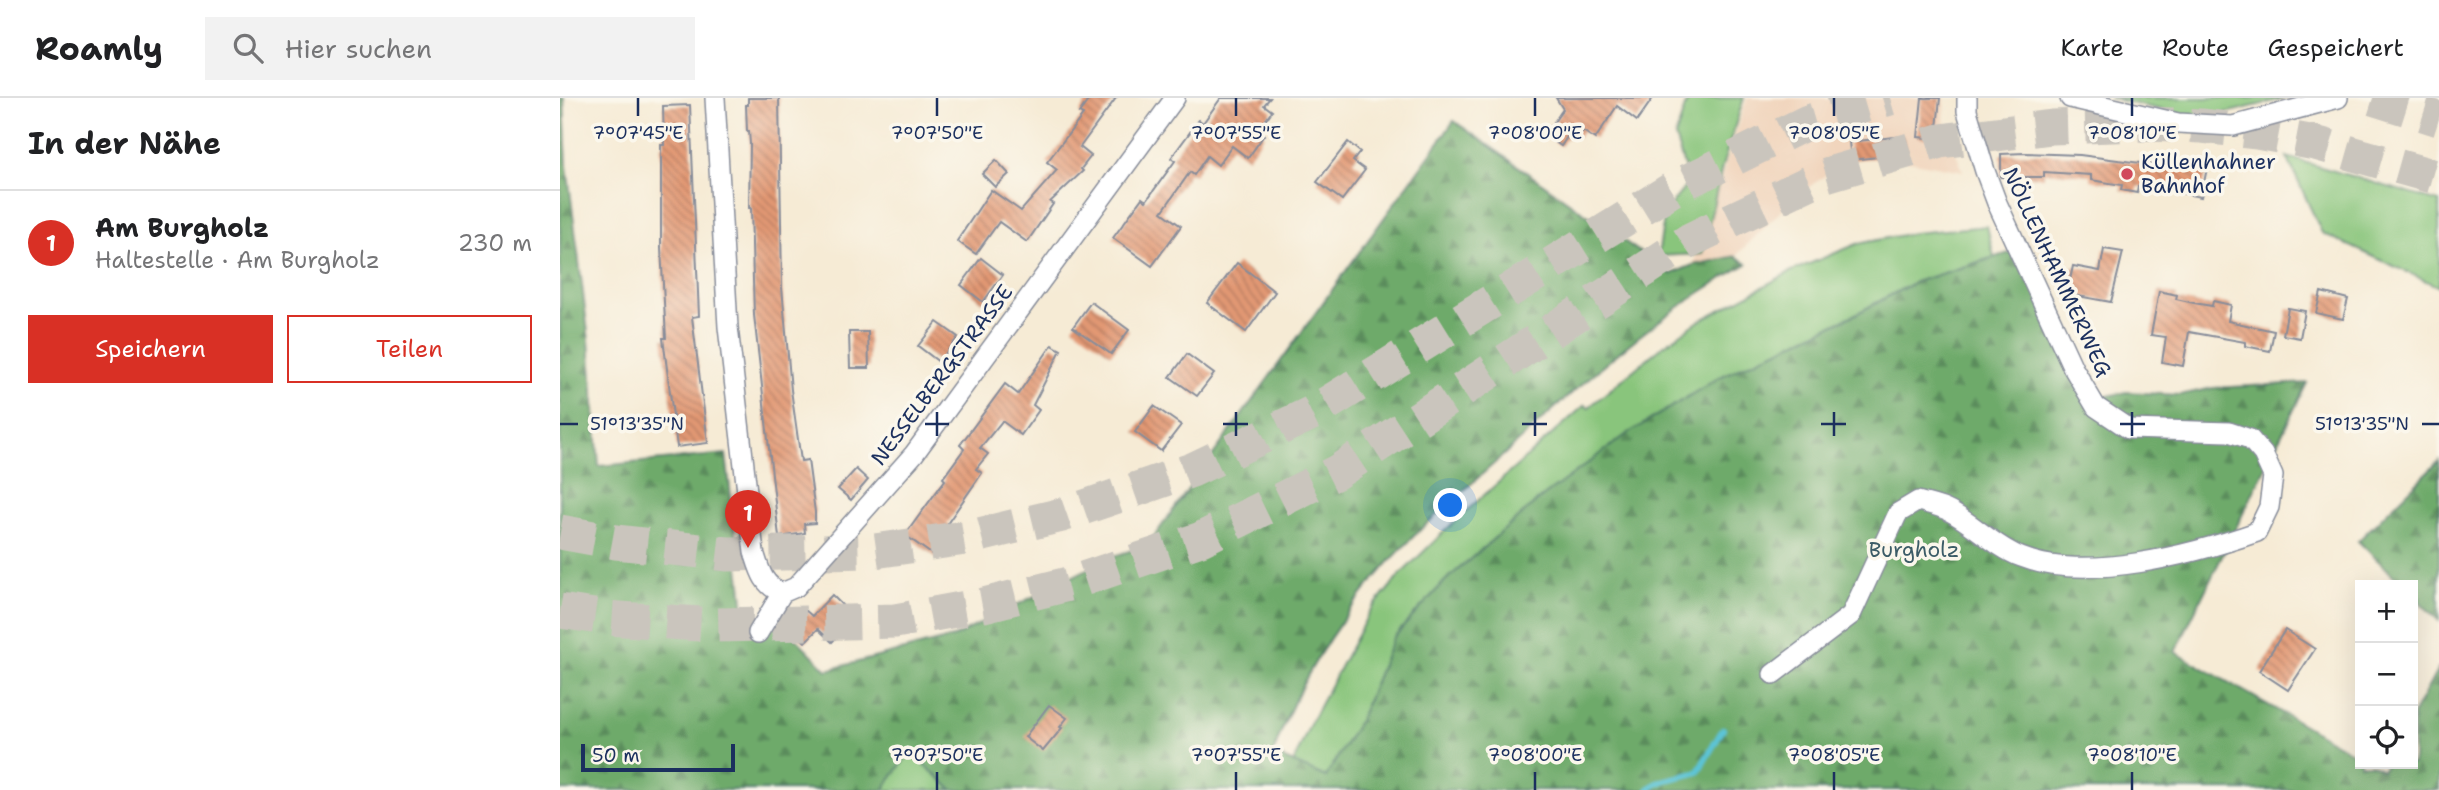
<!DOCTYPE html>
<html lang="de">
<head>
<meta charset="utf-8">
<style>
  :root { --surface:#fff; --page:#f2f2f2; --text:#202124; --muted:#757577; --line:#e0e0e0; --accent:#d93025 }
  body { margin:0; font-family:"Shantell Sans",sans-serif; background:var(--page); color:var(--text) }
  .controls { position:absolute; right:21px; bottom:21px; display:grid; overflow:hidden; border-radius:0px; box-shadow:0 7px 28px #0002 }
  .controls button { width:63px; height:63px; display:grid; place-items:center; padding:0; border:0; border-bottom:2px solid var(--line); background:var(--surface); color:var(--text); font:35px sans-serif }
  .scale { position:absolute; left:21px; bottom:18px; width:154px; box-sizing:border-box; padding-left:7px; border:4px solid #1b2f5e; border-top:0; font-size:19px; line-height:24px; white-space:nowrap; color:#1b2f5e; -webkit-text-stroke:5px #fbf7ec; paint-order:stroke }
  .you { position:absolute; left:891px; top:408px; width:24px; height:24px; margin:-18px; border:5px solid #fff; border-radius:50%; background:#1a73e8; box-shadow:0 0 0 10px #1a73e833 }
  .badge { display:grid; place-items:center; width:46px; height:46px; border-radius:50%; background:var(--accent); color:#fff; font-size:23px; font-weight:700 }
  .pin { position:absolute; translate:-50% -58px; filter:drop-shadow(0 2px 4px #0008) }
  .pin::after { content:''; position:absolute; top:37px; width:24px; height:21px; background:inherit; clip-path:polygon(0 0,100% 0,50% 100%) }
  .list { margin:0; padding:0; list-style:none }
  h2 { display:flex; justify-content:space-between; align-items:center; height:91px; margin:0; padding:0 28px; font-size:30px }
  h2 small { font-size:23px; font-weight:400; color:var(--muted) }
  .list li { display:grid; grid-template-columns:46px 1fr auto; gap:21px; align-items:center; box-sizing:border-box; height:105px; padding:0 28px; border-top:2px solid var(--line) }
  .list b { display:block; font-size:26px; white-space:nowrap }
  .list p { margin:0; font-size:23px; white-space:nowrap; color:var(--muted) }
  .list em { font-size:23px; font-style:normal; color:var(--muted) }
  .actions { display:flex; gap:14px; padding:21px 28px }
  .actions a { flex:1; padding:16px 0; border:2px solid var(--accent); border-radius:0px; text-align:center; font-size:24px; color:var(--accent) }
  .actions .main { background:var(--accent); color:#fff }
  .icon { flex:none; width:38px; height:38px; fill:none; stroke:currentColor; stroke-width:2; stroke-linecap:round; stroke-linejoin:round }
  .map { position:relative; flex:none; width:1879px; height:692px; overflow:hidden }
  header { display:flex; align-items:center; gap:42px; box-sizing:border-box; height:98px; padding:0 35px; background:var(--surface); border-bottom:2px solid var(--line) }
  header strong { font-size:33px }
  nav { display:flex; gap:38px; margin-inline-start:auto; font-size:24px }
  .search { width:490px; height:63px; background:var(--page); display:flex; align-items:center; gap:18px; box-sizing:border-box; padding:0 24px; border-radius:0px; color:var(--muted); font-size:26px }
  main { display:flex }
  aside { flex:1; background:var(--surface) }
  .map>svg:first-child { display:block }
  .built { fill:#f1d5bd }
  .green { fill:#89c57b; stroke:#527a6c; stroke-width:2 }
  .forest { fill:url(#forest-firs); stroke:#446c64; stroke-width:2 }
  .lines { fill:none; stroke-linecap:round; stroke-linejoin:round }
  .stream { stroke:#5bc4d7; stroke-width:6 }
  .building { fill:url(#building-back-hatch) }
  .highway-tunnel { stroke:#cac5bd; stroke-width:35; stroke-dasharray:35 18; stroke-linecap:butt }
  .street-casing { stroke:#888d9a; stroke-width:22 }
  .street { stroke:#fff; stroke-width:19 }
  .ticks { fill:none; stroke:#1b2f5e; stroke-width:2.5 }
  .poi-dot { fill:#d1495b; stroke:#fbf7ec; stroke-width:2.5 }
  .labels { text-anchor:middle; stroke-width:7; stroke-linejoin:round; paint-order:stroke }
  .poi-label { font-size:21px; fill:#1b2f5e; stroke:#fbf7ec; text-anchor:start }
  .street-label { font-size:21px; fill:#1b2f5e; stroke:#fbf7ec }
  .park-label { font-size:21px; fill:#3c5c67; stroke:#fbf7ec }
  .ticks-label { font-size:18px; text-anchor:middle; fill:#1b2f5e; stroke:#fbf7ec; stroke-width:7; stroke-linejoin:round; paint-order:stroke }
</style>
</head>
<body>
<header>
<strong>Roamly</strong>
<div class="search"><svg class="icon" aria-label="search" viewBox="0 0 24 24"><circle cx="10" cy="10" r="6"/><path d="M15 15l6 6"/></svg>Hier suchen</div>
<nav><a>Karte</a><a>Route</a><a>Gespeichert</a></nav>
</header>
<main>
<aside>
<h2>In der Nähe<small></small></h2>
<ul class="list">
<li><span class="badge">1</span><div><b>Am Burgholz</b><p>Haltestelle · Am Burgholz</p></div><em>230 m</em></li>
</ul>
<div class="actions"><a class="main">Speichern</a><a>Teilen</a></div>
</aside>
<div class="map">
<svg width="1879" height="692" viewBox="0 0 1879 692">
  <defs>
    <pattern id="forest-firs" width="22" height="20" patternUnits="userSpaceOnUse" patternTransform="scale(1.75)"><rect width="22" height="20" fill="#6eaa6b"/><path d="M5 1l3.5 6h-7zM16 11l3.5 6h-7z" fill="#5a8b5b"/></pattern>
    <pattern id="building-back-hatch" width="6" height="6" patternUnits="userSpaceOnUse" patternTransform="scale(1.75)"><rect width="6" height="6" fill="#e29873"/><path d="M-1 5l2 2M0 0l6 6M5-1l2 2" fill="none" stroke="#b67c62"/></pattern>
  </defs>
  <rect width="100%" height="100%" fill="#fbf7ec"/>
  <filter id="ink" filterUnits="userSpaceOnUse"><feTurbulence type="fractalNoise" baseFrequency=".0143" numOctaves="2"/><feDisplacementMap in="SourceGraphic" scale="14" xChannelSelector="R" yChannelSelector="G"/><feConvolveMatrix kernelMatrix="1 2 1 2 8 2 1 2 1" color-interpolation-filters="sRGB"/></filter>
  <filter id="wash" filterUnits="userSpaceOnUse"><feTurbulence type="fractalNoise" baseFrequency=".00686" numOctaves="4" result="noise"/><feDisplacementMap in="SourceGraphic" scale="28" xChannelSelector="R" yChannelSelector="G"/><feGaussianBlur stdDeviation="1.57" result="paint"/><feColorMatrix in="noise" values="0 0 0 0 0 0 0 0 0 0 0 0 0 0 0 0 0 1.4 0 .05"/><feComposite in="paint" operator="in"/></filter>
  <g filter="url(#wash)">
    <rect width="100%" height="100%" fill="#f6ebd5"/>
    <!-- built -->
    <path class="built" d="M1187 0H1385L1384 23 1403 73 1344 62 1290 60 1236 98 1176 158 1133 167Z"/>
    <!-- green -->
    <g class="green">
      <path d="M1128 0H1184L1162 69 1142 156 1098 158 1105 114 1129 84 1115 39Z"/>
      <path d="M1549 0H1727L1641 21Z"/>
      <path d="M1727 59 1879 104V189L1762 135Z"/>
      <path d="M1427 128 1434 159 1355 184 1294 217 1160 279 982 399 885 483 833 540 800 621 766 679 733 666 751 624 810 513 841 476 894 424 1025 307 1028 310 1100 250 1139 223 1232 173 1297 146 1353 135Z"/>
      <path d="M350 654 393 692H323Z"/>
    </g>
    <!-- forest -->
    <g class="forest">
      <path d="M0 0H4L7 68 29 242 39 368 166 356 186 529 219 523 267 572 394 539 551 459 588 447 894 23 1111 176 1133 167 1176 158 1187 166C1096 217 1026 281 950 351 918 381 883 409 852 440 792 500 740 575 713 656L766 679 800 621 833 540 885 483 982 399 1067 336 1160 279 1294 217 1355 184 1455 153 1482 172 1515 262 1543 299 1566 294 1620 297 1653 290 1747 285 1615 554 1800 659V666H1811L1822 672 1826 666H1853V617L1879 569V692H393L350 654 323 692H0Z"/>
      <path d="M1879 363V523L1853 497V487H1843L1798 443Z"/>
    </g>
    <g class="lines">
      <!-- stream -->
      <path class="stream" d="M1088 692C1099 680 1121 680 1138 674L1163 631"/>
    </g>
    <g id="blocks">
      <!-- building -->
      <g class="building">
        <path d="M188 0H219L222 189 231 292 241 363 248 362 255 414V425L244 426 245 435 219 439 194 217 191 110H189L190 46 189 33H187L186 7H188Z"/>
        <path d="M530 0H556L520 49 531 58 521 71 523 73 490 104 493 106 467 144 439 124 416 156 397 143 431 92 461 113 497 72 487 64 523 17 519 15Z"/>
        <path d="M661 0H710L704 7 712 13 698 33 704 37 688 60 672 48 658 67 647 58 634 77 630 74 602 114 621 128 592 168 553 140 582 100 586 103 615 63 611 60 639 22 643 25Z"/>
        <path d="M996 0H1093L1077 23 1057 8 1035 41 1023 33 1018 39 1011 33 1001 48 985 37 1003 11Z"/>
        <path d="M1362 0H1380L1376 41 1358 39Z"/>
        <path d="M130 7 139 218 132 219 148 345 117 349 103 240H106L101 150V47H104L103 8Z"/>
        <path d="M1343 38 1346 56 1291 62 1289 44Z"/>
        <path d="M788 44 800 54 793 63 805 72 782 102 757 84Z"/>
        <path d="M1465 55 1520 57 1595 67 1596 60 1647 70 1641 99 1586 88V90L1578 88 1577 95 1561 92 1562 87 1531 82V77L1484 74V79H1441V56Z"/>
        <path d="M436 62 449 76 435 89 422 76Z"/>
        <path d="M1544 151 1563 154 1551 204 1507 196 1513 168 1540 173Z"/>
        <path d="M421 160 443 177 423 204 401 187Z"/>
        <path d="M677 165 715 194 686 234 647 205Z"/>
        <path d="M1599 193 1617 197 1616 201 1634 205 1652 208 1653 203 1671 207 1668 223 1714 233 1710 253 1685 248V244L1629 234 1623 268 1602 264 1606 239 1591 237Z"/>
        <path d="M1761 194 1788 201 1783 221 1756 215Z"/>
        <path d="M531 204 569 232 551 256 513 229Z"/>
        <path d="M1728 210 1745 213 1740 240 1723 237Z"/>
        <path d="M377 224 398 239 379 264 358 248Z"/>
        <path d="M289 234H308L309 270H290Z"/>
        <path d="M492 247 501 252 473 307 479 312 461 337 442 323 420 350 428 356 416 371 422 375 387 426 397 433 377 460 345 437 385 382 383 380 404 351 400 347 445 286 458 296Z"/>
        <path d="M627 256 654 276 637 298 610 279Z"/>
        <path d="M594 308 621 327 601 353 575 334Z"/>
        <path d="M296 371 308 382 291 402 278 391Z"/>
        <path d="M272 497 295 520 272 544 258 531 245 544 227 528 244 511 252 518Z"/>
        <path d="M1725 532 1755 551 1728 592 1699 573Z"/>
        <path d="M489 607 507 620 500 629 502 630 483 653 465 639Z"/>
      </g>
    </g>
  </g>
  <g filter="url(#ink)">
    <use href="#blocks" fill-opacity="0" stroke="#888d9a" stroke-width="2"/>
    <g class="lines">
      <!-- highway-tunnel -->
      <g class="highway-tunnel">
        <path d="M1813 0 1879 21"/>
        <path d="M0 434 56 444 168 456 315 453 411 439 502 417 632 372 752 315 1116 89 1248 24 1330 0"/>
        <path d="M0 513 47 520 155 527 335 523 424 507 508 486 641 441 777 374 1130 142 1263 78 1380 43 1492 29 1587 26 1642 28 1697 34 1755 45 1879 80"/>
      </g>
      <defs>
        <g id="street">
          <path d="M155 0 168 229 194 454C200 473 203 487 222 495"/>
          <path d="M1510 0 1618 25 1673 28 1778 0"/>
          <path d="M198 535 222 495 236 489 354 356 615 0"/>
          <path d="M1213 576 1291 517 1338 415 1358 403C1368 406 1380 408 1389 413 1414 426 1435 449 1461 459 1526 485 1634 456 1697 434L1709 409 1713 378 1703 356 1690 341 1669 334 1569 331 1536 309 1513 270 1437 105 1425 73 1407 13V0"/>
        </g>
      </defs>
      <!-- street casing -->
      <use href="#street" class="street-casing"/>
      <!-- street -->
      <use href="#street" class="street"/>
    </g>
  </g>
  <!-- ticks -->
  <path class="ticks" d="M78 0V18M377 0V18M676 0V18M975 0V18M1274 0V18M1572 0V18M377 314V338M676 314V338M975 314V338M1274 314V338M1572 314V338M0 326H18M365 326H389M663 326H688M962 326H987M1261 326H1286M1560 326H1585M1862 326H1879M377 674V692M676 674V692M975 674V692M1274 674V692M1572 674V692"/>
  <!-- markers -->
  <circle class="poi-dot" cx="1567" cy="76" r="7"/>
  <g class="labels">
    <!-- poi labels -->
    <g class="poi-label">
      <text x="1581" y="71">Küllenhahner<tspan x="1581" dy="24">Bahnhof</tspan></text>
    </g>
    <!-- street labels -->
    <g class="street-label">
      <text transform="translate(1497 174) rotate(65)" y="7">NÖLLENHAMMERWEG</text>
      <text transform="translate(382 277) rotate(-53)" y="7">NESSELBERGSTRASSE</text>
    </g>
    <!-- park labels -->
    <g class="park-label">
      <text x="1354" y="459">Burgholz</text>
    </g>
  </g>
  <g class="ticks-label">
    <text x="78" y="41">7°07'45"E</text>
    <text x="377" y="41">7°07'50"E</text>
    <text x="676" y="41">7°07'55"E</text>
    <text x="975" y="41">7°08'00"E</text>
    <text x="1274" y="41">7°08'05"E</text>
    <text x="1572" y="41">7°08'10"E</text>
    <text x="77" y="332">51°13'35"N</text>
    <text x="1802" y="332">51°13'35"N</text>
    <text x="377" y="663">7°07'50"E</text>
    <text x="676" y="663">7°07'55"E</text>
    <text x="975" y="663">7°08'00"E</text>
    <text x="1274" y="663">7°08'05"E</text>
    <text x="1572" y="663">7°08'10"E</text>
  </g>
</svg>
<div class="controls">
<button>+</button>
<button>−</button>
<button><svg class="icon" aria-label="locate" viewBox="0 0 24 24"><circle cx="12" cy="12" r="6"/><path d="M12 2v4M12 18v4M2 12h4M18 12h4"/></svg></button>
</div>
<div class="scale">50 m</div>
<div class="you"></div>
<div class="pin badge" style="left:188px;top:450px">1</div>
</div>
</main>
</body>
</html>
